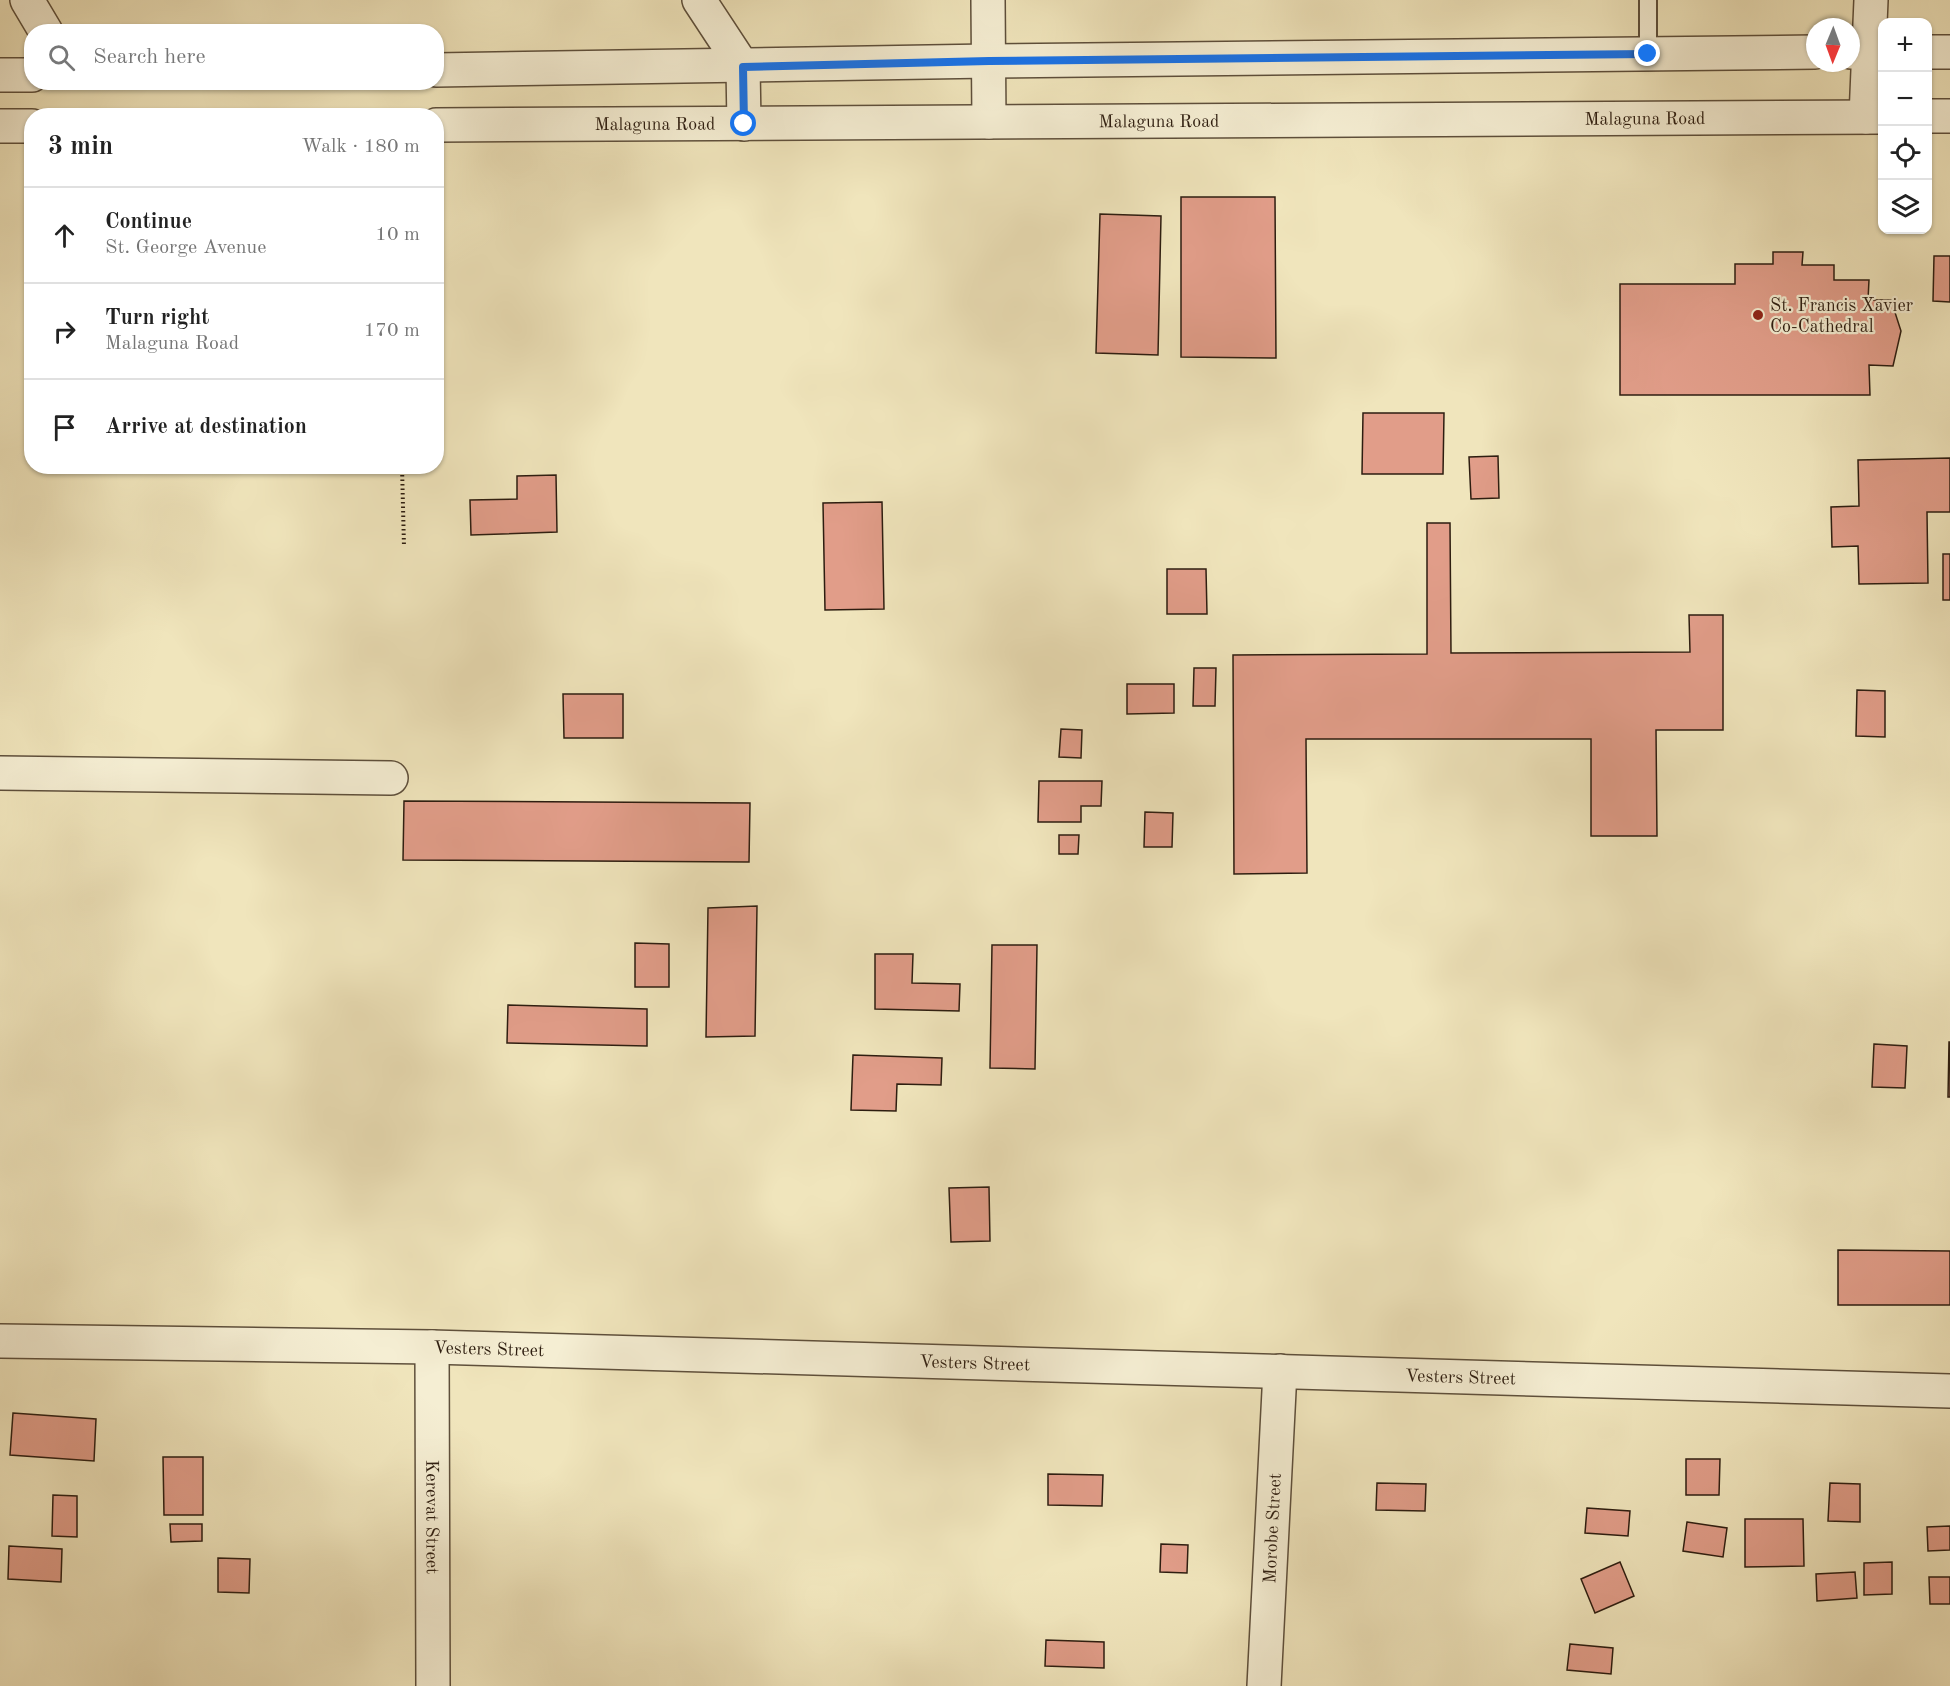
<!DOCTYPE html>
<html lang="en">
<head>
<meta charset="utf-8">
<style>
  :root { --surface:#fff; --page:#f2f2f2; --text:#222; --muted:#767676; --line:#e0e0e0 }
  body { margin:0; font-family:"Old Standard TT",serif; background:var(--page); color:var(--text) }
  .controls { position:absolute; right:18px; top:18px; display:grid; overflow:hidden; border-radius:12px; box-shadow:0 2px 4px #0004 }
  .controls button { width:54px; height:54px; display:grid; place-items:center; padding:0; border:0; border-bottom:2px solid var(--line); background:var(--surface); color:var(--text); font:30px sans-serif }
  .compass { position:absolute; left:1806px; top:18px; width:54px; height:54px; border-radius:50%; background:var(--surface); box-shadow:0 2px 4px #0004; rotate:181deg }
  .stop { position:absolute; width:18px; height:18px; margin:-14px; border:4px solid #1a73e8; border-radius:50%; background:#fff }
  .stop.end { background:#1a73e8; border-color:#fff; box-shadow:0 2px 6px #0008 }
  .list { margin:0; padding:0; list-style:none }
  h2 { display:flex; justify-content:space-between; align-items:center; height:78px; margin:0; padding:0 24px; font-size:26px }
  h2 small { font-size:20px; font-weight:400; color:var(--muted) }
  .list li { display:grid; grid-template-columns:39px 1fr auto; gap:18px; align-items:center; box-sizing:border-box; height:96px; padding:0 24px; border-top:2px solid var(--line) }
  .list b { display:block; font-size:22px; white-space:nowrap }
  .list p { margin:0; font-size:20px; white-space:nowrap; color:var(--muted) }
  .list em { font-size:20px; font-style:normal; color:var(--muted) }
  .icon { flex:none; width:33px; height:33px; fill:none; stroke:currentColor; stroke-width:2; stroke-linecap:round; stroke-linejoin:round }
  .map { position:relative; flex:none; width:1950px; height:1686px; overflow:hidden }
  .search { position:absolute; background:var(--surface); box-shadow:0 2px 4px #0004; left:24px; top:24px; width:420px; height:66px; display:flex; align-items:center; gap:15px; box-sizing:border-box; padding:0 21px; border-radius:24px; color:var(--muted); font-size:22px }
  .panel { position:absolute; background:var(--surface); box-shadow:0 2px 4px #0004; left:24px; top:108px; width:420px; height:366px; border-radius:24px }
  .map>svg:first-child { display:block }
  .building { fill:#e19d89; stroke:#2d1d10; stroke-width:1.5 }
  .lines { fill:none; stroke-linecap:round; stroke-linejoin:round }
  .service-casing { stroke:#5e4f3b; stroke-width:20 }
  .minor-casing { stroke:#5e4f3b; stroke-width:36 }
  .tertiary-casing { stroke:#5e4f3b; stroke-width:36 }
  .path { stroke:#2d1d10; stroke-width:4; stroke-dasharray:1.5 3; stroke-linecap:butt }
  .service { stroke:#f5eed3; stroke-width:16 }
  .minor { stroke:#f5eed3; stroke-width:33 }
  .tertiary { stroke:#f5eed3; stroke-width:33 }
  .route { stroke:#1a73e8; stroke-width:8 }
  .poi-dot { fill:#8f2418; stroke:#f5eed3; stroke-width:2 }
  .labels { text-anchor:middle; stroke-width:4.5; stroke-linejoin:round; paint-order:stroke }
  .street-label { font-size:18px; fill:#2d1d10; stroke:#f5eed3 }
  .poi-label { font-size:18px; fill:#2d1d10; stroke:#f5eed3; text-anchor:start }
</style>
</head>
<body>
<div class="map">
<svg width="1950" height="1686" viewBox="0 0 1950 1686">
  <rect width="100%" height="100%" fill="#f0e5bc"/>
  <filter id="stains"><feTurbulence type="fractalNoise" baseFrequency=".00333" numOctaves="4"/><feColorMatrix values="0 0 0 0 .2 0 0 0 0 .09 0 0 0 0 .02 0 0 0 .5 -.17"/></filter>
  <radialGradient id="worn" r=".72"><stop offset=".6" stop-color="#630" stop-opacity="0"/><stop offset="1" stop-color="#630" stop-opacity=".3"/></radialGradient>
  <!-- building -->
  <g class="building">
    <path d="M1181 197H1275L1276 358 1181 357Z"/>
    <path d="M1100 214 1161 216 1158 355 1096 353Z"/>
    <path d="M1773 252H1803L1802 265H1834V280H1869L1868 300H1891L1901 331 1893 366 1869 365 1870 395H1620V284H1735V264H1773Z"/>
    <path d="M1934 256H1950V302L1933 301Z"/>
    <path d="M1363 413H1444L1443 474H1362Z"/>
    <path d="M1498 456 1499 498 1471 499 1469 457Z"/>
    <path d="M1950 458V512H1927L1928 583 1859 584 1858 546 1832 547 1831 507 1859 506 1858 460Z"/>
    <path d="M556 475 557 532 471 535 470 500 517 499V476Z"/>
    <path d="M882 502 884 609 825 610 823 503Z"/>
    <path d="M1427 523H1450L1451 653 1690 652 1689 615H1723V730H1656L1657 836H1591V739H1306L1307 873 1234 874 1233 655 1427 654Z"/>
    <rect x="1943" y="554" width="7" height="46"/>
    <path d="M1167 569H1206L1207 614H1167Z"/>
    <path d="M1194 668H1216L1215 706H1193Z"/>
    <path d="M1127 684H1174V713L1127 714Z"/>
    <path d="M1857 690 1885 691V737L1856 736Z"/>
    <path d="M563 694H623V738H564Z"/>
    <path d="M1061 729 1082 730 1081 758 1059 757Z"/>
    <path d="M1039 781H1102L1101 806H1081V822H1038Z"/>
    <path d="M404 801 750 803 749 862 403 860Z"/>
    <path d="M1145 812 1173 813 1172 847H1144Z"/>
    <path d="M1059 835H1079L1078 854H1059Z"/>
    <path d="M757 906 755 1036 706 1037 708 908Z"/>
    <path d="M635 943 669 944V987H635Z"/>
    <path d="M992 945H1037L1035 1069 990 1068Z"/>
    <path d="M875 954H913L912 983 960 984 959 1011 875 1009Z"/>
    <path d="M508 1005 647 1009V1046L507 1043Z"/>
    <path d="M1949 1042H1950V1097H1948Z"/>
    <path d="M1874 1044 1907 1046 1905 1088 1872 1087Z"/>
    <path d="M853 1055 942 1058 941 1085 897 1084 896 1111 851 1110Z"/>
    <path d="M989 1187 990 1241 951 1242 949 1188Z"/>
    <path d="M1838 1250 1950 1251V1305H1838Z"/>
    <path d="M13 1413 96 1419 94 1461 10 1455Z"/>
    <path d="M163 1457H203V1515H164Z"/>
    <path d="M1686 1459H1720L1719 1495H1686Z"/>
    <path d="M1048 1474 1103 1475 1102 1506 1048 1505Z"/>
    <path d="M1377 1483 1426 1484 1425 1511 1376 1510Z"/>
    <path d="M1830 1483 1860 1484V1522L1828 1521Z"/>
    <path d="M53 1495 77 1496V1537L52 1536Z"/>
    <path d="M1587 1508 1630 1511 1628 1536 1585 1533Z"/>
    <path d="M1745 1519H1803L1804 1566 1745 1567Z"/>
    <path d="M1687 1522 1727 1528 1723 1557 1683 1551Z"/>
    <path d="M170 1524H202V1541L171 1542Z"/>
    <path d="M1950 1526V1550L1928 1551 1927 1527Z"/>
    <path d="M1161 1544 1188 1545 1187 1573 1160 1572Z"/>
    <path d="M9 1546 62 1549 61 1582 8 1579Z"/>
    <path d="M218 1558 250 1559 249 1593 218 1592Z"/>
    <path d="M1620 1562 1634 1596 1595 1613 1581 1579Z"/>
    <path d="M1892 1562V1594L1864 1595V1563Z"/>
    <path d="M1855 1572 1857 1598 1817 1601 1816 1574Z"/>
    <path d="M1929 1577H1950V1604H1930Z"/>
    <path d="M1046 1640 1104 1642V1668L1045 1666Z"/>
    <path d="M1570 1644 1613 1648 1611 1674 1567 1670Z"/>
  </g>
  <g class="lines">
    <defs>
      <path id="service" d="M1648 0V54"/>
      <g id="minor">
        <path d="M27 0 46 32"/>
        <path d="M699 0 743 67 744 124"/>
        <path d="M988 0 989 122"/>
        <path d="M1866 117 1871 0"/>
        <path d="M0 773 391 778"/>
        <path id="s1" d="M0 1341 432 1347 1950 1391"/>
        <path id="s2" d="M432 1347 433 1686"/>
        <path id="s3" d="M1264 1686 1280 1371"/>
      </g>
      <g id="tertiary">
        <path d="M1851 52H1882"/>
        <path d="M1928 52H1950"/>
        <path d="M436 70 989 61 1815 52"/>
        <path d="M0 75H32"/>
        <path d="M1928 116H1950"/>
        <path id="s4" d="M436 125 1882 117"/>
        <path d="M0 126H32"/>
      </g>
    </defs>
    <!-- service casing -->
    <use href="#service" class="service-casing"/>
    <!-- minor casing -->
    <use href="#minor" class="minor-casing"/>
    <!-- tertiary casing -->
    <use href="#tertiary" class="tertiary-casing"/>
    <!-- path -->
    <path class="path" d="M402 466 404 547"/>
    <!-- service -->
    <use href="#service" class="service"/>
    <!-- minor -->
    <use href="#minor" class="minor"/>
    <!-- tertiary -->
    <use href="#tertiary" class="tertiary"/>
  </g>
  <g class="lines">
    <!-- route -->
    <path class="route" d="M744 124 743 67 989 61 1648 54"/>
  </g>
  <!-- markers -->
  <circle class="poi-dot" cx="1758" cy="315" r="6"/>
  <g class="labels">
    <!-- street labels -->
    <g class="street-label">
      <text dy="6" stroke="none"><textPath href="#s4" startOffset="1209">Malaguna Road</textPath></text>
      <text dy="6" stroke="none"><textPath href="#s4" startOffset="723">Malaguna Road</textPath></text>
      <text dy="6" stroke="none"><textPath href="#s4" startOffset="219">Malaguna Road</textPath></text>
      <text dy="6" stroke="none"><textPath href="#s1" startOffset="489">Vesters Street</textPath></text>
      <text dy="6" stroke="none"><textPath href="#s1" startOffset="975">Vesters Street</textPath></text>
      <text dy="6" stroke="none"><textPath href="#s1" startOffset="1461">Vesters Street</textPath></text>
      <text dy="6" stroke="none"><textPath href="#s2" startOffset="170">Kerevat Street</textPath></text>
      <text dy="6" stroke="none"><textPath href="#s3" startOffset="158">Morobe Street</textPath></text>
    </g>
    <!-- poi labels -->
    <g class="poi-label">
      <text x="1770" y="311">St. Francis Xavier<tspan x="1770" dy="21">Co-Cathedral</tspan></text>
    </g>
  </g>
  <rect width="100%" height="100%" filter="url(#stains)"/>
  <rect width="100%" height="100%" fill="url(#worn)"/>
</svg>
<div class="controls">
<button>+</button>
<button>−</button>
<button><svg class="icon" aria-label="locate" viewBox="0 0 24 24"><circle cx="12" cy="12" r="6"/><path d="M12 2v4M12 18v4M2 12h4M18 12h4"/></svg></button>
<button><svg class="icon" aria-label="layers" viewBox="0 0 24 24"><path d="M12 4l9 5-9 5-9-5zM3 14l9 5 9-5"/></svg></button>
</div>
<svg class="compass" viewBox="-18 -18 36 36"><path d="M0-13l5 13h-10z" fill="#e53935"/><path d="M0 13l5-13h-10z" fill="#767676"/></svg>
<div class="stop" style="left:744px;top:124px"></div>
<div class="stop end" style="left:1648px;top:54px"></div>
<div class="search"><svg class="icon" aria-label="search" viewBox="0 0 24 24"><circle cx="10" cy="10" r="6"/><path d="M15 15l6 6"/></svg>Search here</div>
<section class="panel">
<h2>3 min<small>Walk · 180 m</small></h2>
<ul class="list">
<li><svg class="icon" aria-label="ahead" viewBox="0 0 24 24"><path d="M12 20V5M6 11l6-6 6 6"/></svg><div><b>Continue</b><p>St. George Avenue</p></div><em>10 m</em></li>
<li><svg class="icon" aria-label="right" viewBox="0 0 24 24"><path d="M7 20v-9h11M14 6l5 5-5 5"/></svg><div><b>Turn right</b><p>Malaguna Road</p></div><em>170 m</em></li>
<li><svg class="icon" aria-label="arrive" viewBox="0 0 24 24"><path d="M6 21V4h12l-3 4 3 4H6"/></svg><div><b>Arrive at destination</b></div></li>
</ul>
</section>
</div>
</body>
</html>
